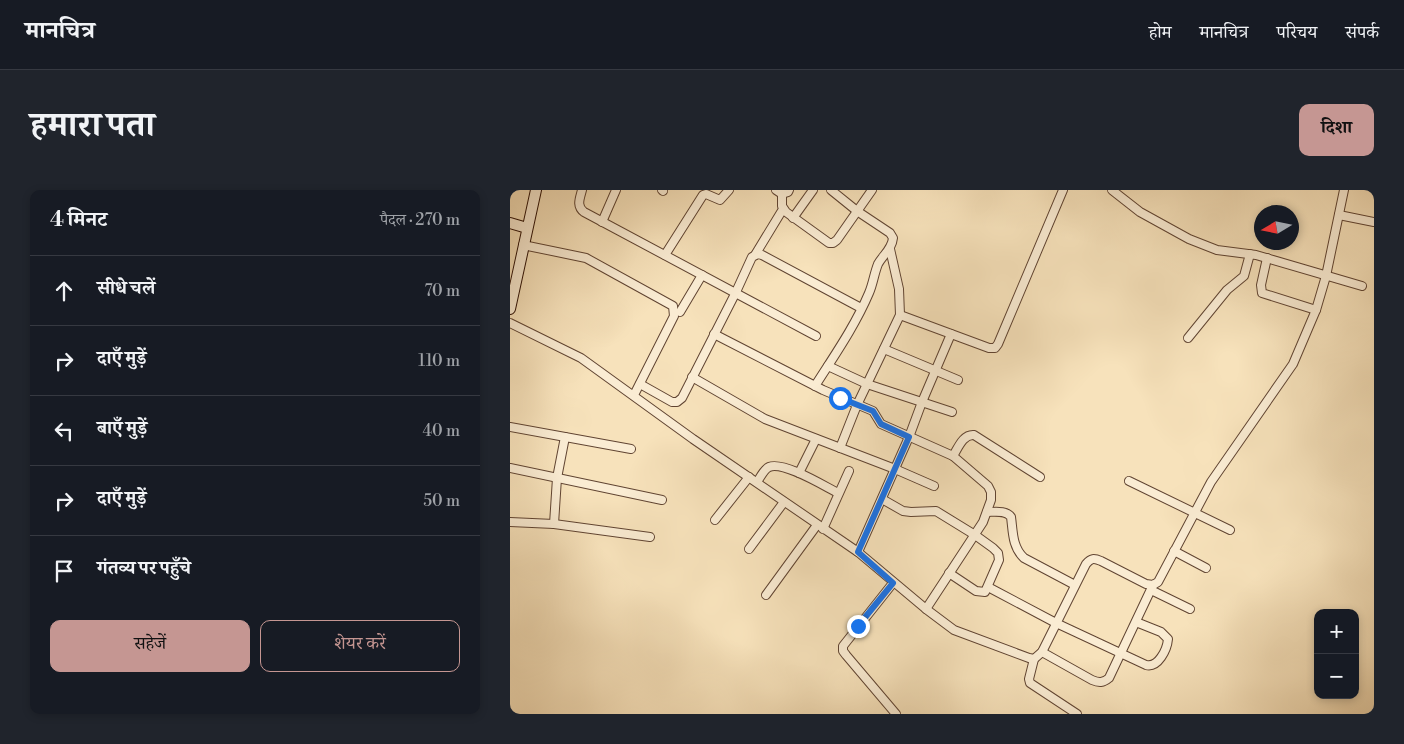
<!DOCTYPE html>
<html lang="hi">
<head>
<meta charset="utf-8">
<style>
  :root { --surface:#171b24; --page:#20242c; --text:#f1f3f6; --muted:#9ea1a6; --line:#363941; --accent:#c59692 }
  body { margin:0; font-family:"Libre Bodoni","Noto Serif Devanagari",serif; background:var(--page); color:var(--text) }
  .controls { position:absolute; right:15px; bottom:15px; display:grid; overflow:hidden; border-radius:10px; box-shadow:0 2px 8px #0003 }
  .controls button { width:45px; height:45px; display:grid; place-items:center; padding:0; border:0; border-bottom:1px solid var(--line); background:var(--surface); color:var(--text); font:25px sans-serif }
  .compass { position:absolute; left:744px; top:15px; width:45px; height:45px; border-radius:50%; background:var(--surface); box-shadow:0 2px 8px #0003; rotate:260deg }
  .stop { position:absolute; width:15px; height:15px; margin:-11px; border:4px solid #1a73e8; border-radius:50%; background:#fff }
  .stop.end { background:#1a73e8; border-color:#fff; box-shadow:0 1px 5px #0008 }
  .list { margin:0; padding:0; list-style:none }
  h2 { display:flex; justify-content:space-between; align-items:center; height:65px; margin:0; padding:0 20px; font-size:21px }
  h2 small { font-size:16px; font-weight:400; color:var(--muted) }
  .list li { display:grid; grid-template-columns:32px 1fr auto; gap:15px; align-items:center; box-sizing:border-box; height:70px; padding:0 20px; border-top:1px solid var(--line) }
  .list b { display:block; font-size:19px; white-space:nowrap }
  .list em { font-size:16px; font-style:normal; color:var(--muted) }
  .actions { display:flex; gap:10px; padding:15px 20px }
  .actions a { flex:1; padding:11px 0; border:1px solid var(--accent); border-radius:10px; text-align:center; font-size:18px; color:var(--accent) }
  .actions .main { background:var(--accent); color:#111 }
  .icon { flex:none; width:28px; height:28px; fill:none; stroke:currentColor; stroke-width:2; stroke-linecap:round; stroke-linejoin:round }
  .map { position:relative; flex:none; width:864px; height:524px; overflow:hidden; border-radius:10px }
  header { display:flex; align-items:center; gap:30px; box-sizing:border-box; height:70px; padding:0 25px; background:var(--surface); border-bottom:1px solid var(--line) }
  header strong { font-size:24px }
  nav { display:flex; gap:28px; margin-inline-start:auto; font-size:18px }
  .intro { display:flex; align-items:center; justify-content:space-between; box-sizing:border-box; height:120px; padding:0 30px }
  h1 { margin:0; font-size:35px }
  .button { padding:12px 22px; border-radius:10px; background:var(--accent); color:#111; font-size:18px; font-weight:700 }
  main { display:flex; gap:30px; padding:0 30px }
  aside { flex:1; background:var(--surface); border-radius:10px; box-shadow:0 2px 8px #0003 }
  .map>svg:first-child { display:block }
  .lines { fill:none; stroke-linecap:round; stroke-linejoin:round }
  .street-casing { stroke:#604432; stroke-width:10 }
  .secondary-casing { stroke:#2d0f04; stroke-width:12 }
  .street { stroke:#faecd3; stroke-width:8 }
  .secondary { stroke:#faecd3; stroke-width:10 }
  .route { stroke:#1a73e8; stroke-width:6 }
</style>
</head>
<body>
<header>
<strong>मानचित्र</strong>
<nav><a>होम</a><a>मानचित्र</a><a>परिचय</a><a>संपर्क</a></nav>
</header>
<div class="intro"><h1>हमारा पता</h1><a class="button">दिशा</a></div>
<main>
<aside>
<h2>4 मिनट<small>पैदल · 270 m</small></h2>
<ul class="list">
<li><svg class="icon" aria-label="ahead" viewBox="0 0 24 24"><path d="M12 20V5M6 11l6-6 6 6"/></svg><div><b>सीधे चलें</b></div><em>70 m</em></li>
<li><svg class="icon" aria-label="right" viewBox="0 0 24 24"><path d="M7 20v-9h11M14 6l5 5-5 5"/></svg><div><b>दाएँ मुड़ें</b></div><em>110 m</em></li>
<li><svg class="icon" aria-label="left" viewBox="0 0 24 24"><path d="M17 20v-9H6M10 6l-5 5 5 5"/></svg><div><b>बाएँ मुड़ें</b></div><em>40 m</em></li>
<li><svg class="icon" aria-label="right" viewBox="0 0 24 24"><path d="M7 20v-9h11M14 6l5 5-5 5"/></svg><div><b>दाएँ मुड़ें</b></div><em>50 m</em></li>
<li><svg class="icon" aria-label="arrive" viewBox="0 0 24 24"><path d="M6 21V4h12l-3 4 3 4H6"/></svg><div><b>गंतव्य पर पहुँचे</b></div></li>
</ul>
<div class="actions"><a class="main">सहेजें</a><a>शेयर करें</a></div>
</aside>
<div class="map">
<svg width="864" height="524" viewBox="0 0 864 524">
  <rect width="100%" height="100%" fill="#f7e2bb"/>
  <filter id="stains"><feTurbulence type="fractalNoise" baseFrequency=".004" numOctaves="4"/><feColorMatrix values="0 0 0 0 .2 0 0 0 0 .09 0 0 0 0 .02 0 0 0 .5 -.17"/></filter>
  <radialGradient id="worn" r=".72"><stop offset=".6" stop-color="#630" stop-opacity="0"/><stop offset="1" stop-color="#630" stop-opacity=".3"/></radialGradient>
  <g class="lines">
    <defs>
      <g id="street">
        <path d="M72 0C70 8 66 16 74 22L306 146"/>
        <path d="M152 0 153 1"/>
        <path d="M266 0 272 4 278 2 279 0"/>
        <path d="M602 0 630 22 679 49 707 60 746 65 852 96"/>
        <path d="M272 4V16L276 22 319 53H323L327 50 362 0"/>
        <path d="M829 25 864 32"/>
        <path d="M283 28 303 0"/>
        <path d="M92 32 106 0"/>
        <path d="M13 55 76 68 163 116 164 126 124 205"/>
        <path d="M155 65 193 5 196 4 210 10 219 0"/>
        <path d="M245 65 273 19"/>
        <path d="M757 68 751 95 752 103 806 120"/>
        <path d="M170 122 192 85"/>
        <path d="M390 125 479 158H485L488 154 553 0"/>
        <path d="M0 133 71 168 183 249 348 362 416 419 444 440 519 468 524 469 532 462 576 374C581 368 584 368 591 371L636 394 643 395 648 392 701 292 783 174 806 120 816 86 834 0"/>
        <path d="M204 144 313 200 363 221 371 234 443 266 478 296 481 302V310L473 332 416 419"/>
        <path d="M678 148 717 100 734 86 740 64"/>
        <path d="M374 159 448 190"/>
        <path d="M318 176 357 194 442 222"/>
        <path d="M182 187 255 229 385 279 424 296"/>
        <path d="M130 194 162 212H167L172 208 226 102 242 67 248 64 252 65 351 118"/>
        <path d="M305 196C324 166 345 136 359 103 363 94 364 84 368 74 373 65 382 59 383 48L380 43 347 21 321 0"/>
        <path d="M0 237 121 259"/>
        <path d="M330 258 347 215 390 125 389 99 380 59"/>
        <path d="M443 266C448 258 453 244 464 245L530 287"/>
        <path d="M0 278 152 310"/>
        <path d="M289 283 306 249"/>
        <path d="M619 291 720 340"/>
        <path d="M247 292C250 288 254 279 259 277 274 271 314 296 328 303"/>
        <path d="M372 309 393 321 401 322 426 321 465 345 483 358 488 363 489 370 475 402 466 401 439 383"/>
        <path d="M477 322C485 322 496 320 501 327 503 341 502 357 514 368L565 395"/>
        <path d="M205 330 239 287"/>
        <path d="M0 332 44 334 140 347"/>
        <path d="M44 334 47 288 55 247"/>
        <path d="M313 339 339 281"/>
        <path d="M239 359 274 312"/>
        <path d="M664 361 696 378"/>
        <path d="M348 362 399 247 412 212 441 144"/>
        <path d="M383 393 333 456V461L336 465 386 524"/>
        <path d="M478 397 546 433 636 475C648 478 657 460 658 449L651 442 626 432"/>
        <path d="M641 400 680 419"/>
        <path d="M256 405 307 335"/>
        <path d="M532 462 582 490C589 493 593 493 599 488L643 395"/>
        <path d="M524 469 519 489 520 493 567 524"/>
      </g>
      <g id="secondary">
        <path d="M0 33 17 38"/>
        <path d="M0 119 26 0"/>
      </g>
    </defs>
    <!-- street casing -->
    <use href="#street" class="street-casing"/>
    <!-- secondary casing -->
    <use href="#secondary" class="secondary-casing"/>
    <!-- street -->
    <use href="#street" class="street"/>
    <!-- secondary -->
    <use href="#secondary" class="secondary"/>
  </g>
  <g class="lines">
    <!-- route -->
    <path class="route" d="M330 208 363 221 371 234 399 247 348 362 383 393 348 436"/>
  </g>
  <rect width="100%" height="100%" filter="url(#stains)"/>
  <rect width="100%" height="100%" fill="url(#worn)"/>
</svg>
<div class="controls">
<button>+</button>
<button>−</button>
</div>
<svg class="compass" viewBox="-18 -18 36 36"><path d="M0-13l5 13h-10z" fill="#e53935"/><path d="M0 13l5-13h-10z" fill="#9ea1a6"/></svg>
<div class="stop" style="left:330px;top:208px"></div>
<div class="stop end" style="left:348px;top:436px"></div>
</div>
</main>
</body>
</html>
